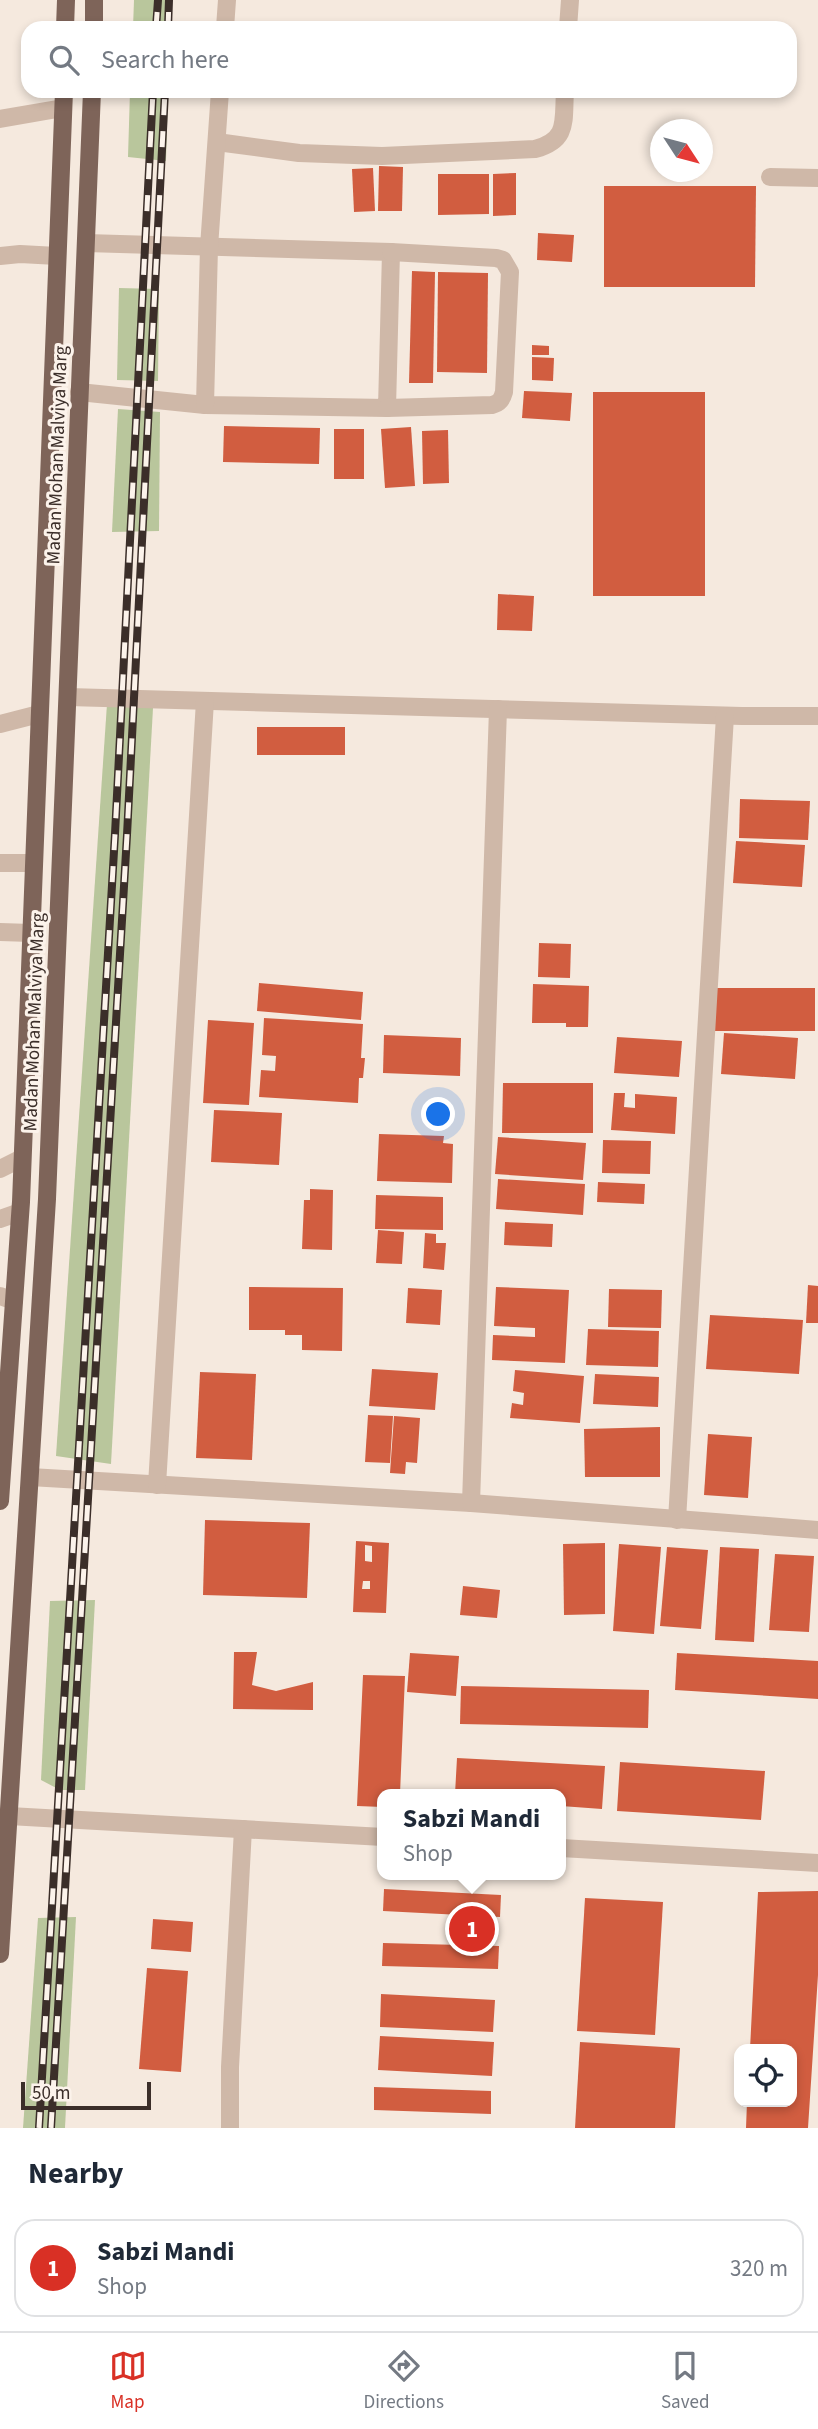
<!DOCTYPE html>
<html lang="en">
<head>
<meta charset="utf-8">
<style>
  :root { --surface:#fff; --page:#f6f6f7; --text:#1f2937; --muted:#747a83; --line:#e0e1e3; --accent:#d93025 }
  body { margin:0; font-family:"Source Sans 3",sans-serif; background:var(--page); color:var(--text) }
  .controls { position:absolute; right:21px; bottom:21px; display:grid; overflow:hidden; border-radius:14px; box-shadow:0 4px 10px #0003 }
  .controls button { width:63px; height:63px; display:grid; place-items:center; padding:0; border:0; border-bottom:2px solid var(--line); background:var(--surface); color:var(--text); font:35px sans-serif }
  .compass { position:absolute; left:650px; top:119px; width:63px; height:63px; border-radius:50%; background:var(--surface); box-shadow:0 4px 10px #0003; rotate:126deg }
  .scale { position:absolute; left:21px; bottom:18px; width:130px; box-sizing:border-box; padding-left:7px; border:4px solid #3b2e29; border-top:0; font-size:19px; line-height:24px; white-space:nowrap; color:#3b2e29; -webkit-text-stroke:5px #fcf3eb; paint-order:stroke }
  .you { position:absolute; left:439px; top:1115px; width:24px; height:24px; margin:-18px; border:5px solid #fff; border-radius:50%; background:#1a73e8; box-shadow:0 0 0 10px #1a73e833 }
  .badge { display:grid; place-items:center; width:46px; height:46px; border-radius:50%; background:var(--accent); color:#fff; font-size:23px; font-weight:700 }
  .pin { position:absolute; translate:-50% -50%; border:4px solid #fff; box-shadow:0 2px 7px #0006 }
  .popup { position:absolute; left:377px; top:1789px; width:189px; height:91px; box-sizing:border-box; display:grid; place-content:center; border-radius:14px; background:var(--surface); filter:drop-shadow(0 2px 5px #0005); font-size:23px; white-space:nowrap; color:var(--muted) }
  .popup b { font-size:26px; color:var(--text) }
  .popup::after { content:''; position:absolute; left:50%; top:100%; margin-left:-14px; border:14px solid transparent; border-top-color:var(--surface) }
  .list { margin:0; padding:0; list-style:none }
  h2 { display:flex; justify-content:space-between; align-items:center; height:91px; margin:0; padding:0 28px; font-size:30px }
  h2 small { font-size:23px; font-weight:400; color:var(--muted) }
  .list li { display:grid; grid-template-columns:46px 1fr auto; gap:21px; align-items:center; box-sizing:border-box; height:98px; margin:0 14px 14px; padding:0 14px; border:2px solid var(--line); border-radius:21px }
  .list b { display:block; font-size:26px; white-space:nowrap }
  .list p { margin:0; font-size:23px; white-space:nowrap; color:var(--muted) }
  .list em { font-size:23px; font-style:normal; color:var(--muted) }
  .icon { flex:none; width:38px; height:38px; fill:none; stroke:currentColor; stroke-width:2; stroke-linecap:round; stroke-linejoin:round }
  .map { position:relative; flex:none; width:818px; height:2128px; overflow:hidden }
  .search { position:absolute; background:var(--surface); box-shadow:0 4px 10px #0003; left:21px; right:21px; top:21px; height:77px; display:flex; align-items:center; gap:18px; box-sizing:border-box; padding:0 24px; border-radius:21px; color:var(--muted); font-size:26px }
  .sheet { height:203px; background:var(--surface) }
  nav { display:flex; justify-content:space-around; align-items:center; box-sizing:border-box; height:98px; border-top:2px solid var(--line); background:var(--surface); font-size:19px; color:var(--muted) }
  nav a { display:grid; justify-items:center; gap:4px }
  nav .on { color:var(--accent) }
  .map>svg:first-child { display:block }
  .green { fill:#b9c69c }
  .building { fill:#d15d40; fill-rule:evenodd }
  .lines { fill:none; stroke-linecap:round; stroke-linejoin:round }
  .minor { stroke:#cfb8a8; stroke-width:18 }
  .major { stroke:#7e6459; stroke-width:18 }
  .rail-casing { stroke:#3b2e29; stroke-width:8 }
  .rail { stroke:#fcf3eb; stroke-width:5; stroke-dasharray:16; stroke-linecap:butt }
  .labels { text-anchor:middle; stroke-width:6; stroke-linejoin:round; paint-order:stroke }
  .street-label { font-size:19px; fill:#3b2e29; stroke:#fcf3eb }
</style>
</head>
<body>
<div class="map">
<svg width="818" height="2128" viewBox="0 0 818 2128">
  <rect width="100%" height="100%" fill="#f5e9de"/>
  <!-- green -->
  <g class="green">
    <path d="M134 0H172L171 28H133Z"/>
    <path d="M130 91H168L166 161 128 157Z"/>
    <path d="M119 288 159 289 158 381 117 380Z"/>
    <path d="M118 409 160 412 159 531 112 532Z"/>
    <path d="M107 704 153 708 111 1464 56 1456Z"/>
    <path d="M95 1600 85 1790H60L41 1780 50 1601Z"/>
    <path d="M76 1917 65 2128H23L38 1918Z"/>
  </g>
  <!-- building -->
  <g class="building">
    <path d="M379 166 403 167 402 211H378Z"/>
    <path d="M373 168 375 211 354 212 352 169Z"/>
    <path d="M516 173V215L493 216V174Z"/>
    <path d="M438 174H489V214L438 215Z"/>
    <path d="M604 186H756L755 287H604Z"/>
    <path d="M538 233 574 235 572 262 537 260Z"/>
    <path d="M412 271 435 272 433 383H409Z"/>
    <path d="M438 272 488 273 487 373 437 372Z"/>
    <path d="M532 345 549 346V355H532Z"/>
    <path d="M532 357 554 358 553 381 532 380Z"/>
    <path d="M524 391 572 393 570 421 522 418Z"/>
    <rect x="593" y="392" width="112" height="204"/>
    <path d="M224 426 320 428 319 464 223 462Z"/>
    <path d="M411 427 415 486 385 488 381 429Z"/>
    <rect x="334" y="429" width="30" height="50"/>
    <path d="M448 430 449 483 423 484 422 431Z"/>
    <path d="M498 594 534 596 532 631 497 630Z"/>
    <rect x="257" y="727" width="88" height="28"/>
    <path d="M740 799 810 801 808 840 739 838Z"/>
    <path d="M736 841 805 845 802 887 733 883Z"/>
    <path d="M539 943 571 944 570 978 538 977Z"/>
    <path d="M259 983 363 992 361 1020 257 1011Z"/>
    <path d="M533 984 589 986 588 1027H566V1023H532Z"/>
    <rect x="714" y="988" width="101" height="43"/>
    <path d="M264 1018 363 1024 361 1058H365L363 1078H359L358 1103 259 1097 261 1070 275 1071 276 1056 262 1055Z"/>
    <path d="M208 1020 254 1023 249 1105 203 1103Z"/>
    <path d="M724 1033 798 1038 795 1079 721 1074Z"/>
    <path d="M384 1035 461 1038 460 1076 383 1073Z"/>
    <path d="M617 1037 682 1041 679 1077 614 1073Z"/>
    <path d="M503 1083H593V1133H502Z"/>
    <path d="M614 1093H625L624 1107 635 1108V1094L677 1097 675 1134 611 1130Z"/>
    <path d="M214 1110 282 1113 279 1165 211 1162Z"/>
    <path d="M379 1134 444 1136 443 1143 453 1144 452 1183 377 1181Z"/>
    <path d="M498 1137 586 1143 583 1180 495 1174Z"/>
    <path d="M603 1140 651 1141 650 1174 602 1173Z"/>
    <path d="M498 1179 585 1184 583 1215 496 1209Z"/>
    <path d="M598 1182 645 1184 644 1204 597 1202Z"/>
    <path d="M310 1189 333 1190 332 1250 302 1249 304 1200H310Z"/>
    <path d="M376 1195 443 1197V1230L375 1229Z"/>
    <path d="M505 1222 553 1224 552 1247 504 1245Z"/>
    <path d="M378 1230 404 1232 402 1264 376 1263Z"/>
    <path d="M425 1233 436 1234V1243H446L444 1270 423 1268Z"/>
    <path d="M808 1285 818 1286V1323H806Z"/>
    <path d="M249 1287 343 1288 342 1351 302 1350V1335H285V1330H249Z"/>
    <path d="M496 1287 569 1290 565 1363 492 1360 493 1335 535 1337V1328L494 1326Z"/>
    <path d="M408 1288 442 1290 440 1325 406 1323Z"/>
    <path d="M609 1289 662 1290 661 1328 608 1327Z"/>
    <path d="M710 1315 803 1320 799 1374 706 1369Z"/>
    <path d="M588 1329 659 1331 658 1367 586 1365Z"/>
    <path d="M372 1369 438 1373 435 1410 369 1406Z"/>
    <path d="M515 1370 584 1376 580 1423 510 1418 512 1403 523 1405 524 1393 513 1391Z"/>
    <path d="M200 1372 256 1374 252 1460 196 1458Z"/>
    <path d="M595 1374 659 1377 658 1407 593 1404Z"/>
    <path d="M368 1415 393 1416 390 1463 365 1462Z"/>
    <path d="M394 1416 420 1418 417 1463 406 1462 405 1474 390 1473Z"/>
    <path d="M660 1427V1477H585L584 1429Z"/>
    <path d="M708 1434 752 1437 748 1498 704 1495Z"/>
    <path d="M205 1520 310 1523 307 1598 203 1595Z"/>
    <path d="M356 1541 389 1543 386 1613 353 1612ZM365 1545 372 1546V1562L365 1561ZM363 1581H370V1589H362Z"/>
    <path d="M605 1543V1614L564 1615 563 1544Z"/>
    <path d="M619 1544 661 1547 654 1634 613 1631Z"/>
    <path d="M667 1547 708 1550 701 1629 660 1626Z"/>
    <path d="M720 1547 759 1549 754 1642 715 1640Z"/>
    <path d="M775 1554 814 1556 809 1632 769 1630Z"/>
    <path d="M463 1586 500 1590 497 1618 460 1615Z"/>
    <path d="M234 1652H257L252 1685 276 1691 313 1682V1710L233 1709Z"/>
    <path d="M410 1653 459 1656 456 1696 407 1692Z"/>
    <path d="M677 1653 818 1661V1699L675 1690Z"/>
    <path d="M363 1675 405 1676 400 1794H383V1807L357 1806Z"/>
    <path d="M461 1686 649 1690 648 1728 460 1724Z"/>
    <path d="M457 1758 605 1766 602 1809 561 1806V1794H455Z"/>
    <path d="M620 1762 765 1771 761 1820 617 1811Z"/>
    <path d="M384 1889 501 1895 500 1917 383 1911Z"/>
    <path d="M818 1891V1975L808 2128H746L747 2102H792V2049H750L758 1892Z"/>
    <path d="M585 1898 663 1902 655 2035 577 2031Z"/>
    <path d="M153 1919 193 1922 191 1952 151 1949Z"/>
    <path d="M383 1943 499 1946 498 1969 382 1966Z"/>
    <path d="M147 1968 188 1971 181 2072 139 2069Z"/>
    <path d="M381 1994 495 2000 493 2032 380 2027Z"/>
    <path d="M380 2036 494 2042 492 2076 378 2070Z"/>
    <path d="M580 2042 680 2048 675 2128H575Z"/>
    <path d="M374 2087 491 2091V2114L374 2110Z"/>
  </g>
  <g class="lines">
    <!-- minor -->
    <g class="minor">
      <path d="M225 28 227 0"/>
      <path d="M568 28 570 0"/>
      <path d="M0 119 63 108"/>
      <path d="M217 142 299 153 382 156 535 149C569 140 563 121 565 91"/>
      <path d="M770 177 818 178"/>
      <path d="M0 256 20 254 57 256"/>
      <path d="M79 392 205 405 387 408 391 252 86 243"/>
      <path d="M205 405 209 247 220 91"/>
      <path d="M387 408 492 405C500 403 502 399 504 392L510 272 503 260 496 258 391 252"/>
      <path d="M68 697 742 716H818"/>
      <path d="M0 724 39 714"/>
      <path d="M0 863H34"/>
      <path d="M0 932 31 933"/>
      <path d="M0 1169 22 1158"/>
      <path d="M0 1219 20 1212"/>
      <path d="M0 1296 14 1301"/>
      <path d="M30 1477 471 1503 818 1530"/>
      <path d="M157 1485 205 701"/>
      <path d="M471 1503 498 709"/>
      <path d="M677 1520 725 716"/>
      <path d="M9 1816 383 1837"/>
      <path d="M561 1848 818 1863"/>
      <path d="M230 2128V2067L243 1829"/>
    </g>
    <!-- major -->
    <g class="major">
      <path d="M65 28 66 0"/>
      <path d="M94 28V0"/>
      <path d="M0 1501 21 1202 64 91"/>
      <path d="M0 1954 47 1199 92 91"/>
    </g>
    <defs>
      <g id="rail">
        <path d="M156 28 158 0"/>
        <path d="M168 28 169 0"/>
        <path d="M39 2128 115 834 153 91"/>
        <path d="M51 2128 127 835 165 91"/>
      </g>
    </defs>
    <!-- rail casing -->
    <use href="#rail" class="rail-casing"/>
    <!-- rail -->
    <use href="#rail" class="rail"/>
  </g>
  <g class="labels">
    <!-- street labels -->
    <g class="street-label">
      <text transform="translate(56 455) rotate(-88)" y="7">Madan Mohan Malviya Marg</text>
      <text transform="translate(33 1022) rotate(-88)" y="7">Madan Mohan Malviya Marg</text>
    </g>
  </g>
</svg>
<div class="controls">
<button><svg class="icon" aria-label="locate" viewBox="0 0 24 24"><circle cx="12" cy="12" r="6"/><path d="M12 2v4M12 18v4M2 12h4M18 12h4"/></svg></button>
</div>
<svg class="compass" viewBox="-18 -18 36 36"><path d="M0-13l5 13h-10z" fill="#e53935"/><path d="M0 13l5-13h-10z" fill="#747a83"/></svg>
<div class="scale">50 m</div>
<div class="you"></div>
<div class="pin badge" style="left:472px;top:1929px">1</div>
<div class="popup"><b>Sabzi Mandi</b>Shop</div>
<div class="search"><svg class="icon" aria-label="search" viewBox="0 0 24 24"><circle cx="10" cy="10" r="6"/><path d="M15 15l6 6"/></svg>Search here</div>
</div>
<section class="sheet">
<h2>Nearby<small></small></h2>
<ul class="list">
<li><span class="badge">1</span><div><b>Sabzi Mandi</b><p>Shop</p></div><em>320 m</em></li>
</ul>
</section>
<nav>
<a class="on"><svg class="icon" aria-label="map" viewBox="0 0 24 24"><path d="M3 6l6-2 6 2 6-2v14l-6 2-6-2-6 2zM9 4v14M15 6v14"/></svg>Map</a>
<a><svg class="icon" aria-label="directions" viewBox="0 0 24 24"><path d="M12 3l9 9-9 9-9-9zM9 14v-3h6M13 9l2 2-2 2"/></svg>Directions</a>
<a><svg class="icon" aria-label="saved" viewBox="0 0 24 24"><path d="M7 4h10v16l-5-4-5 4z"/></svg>Saved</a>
</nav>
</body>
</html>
